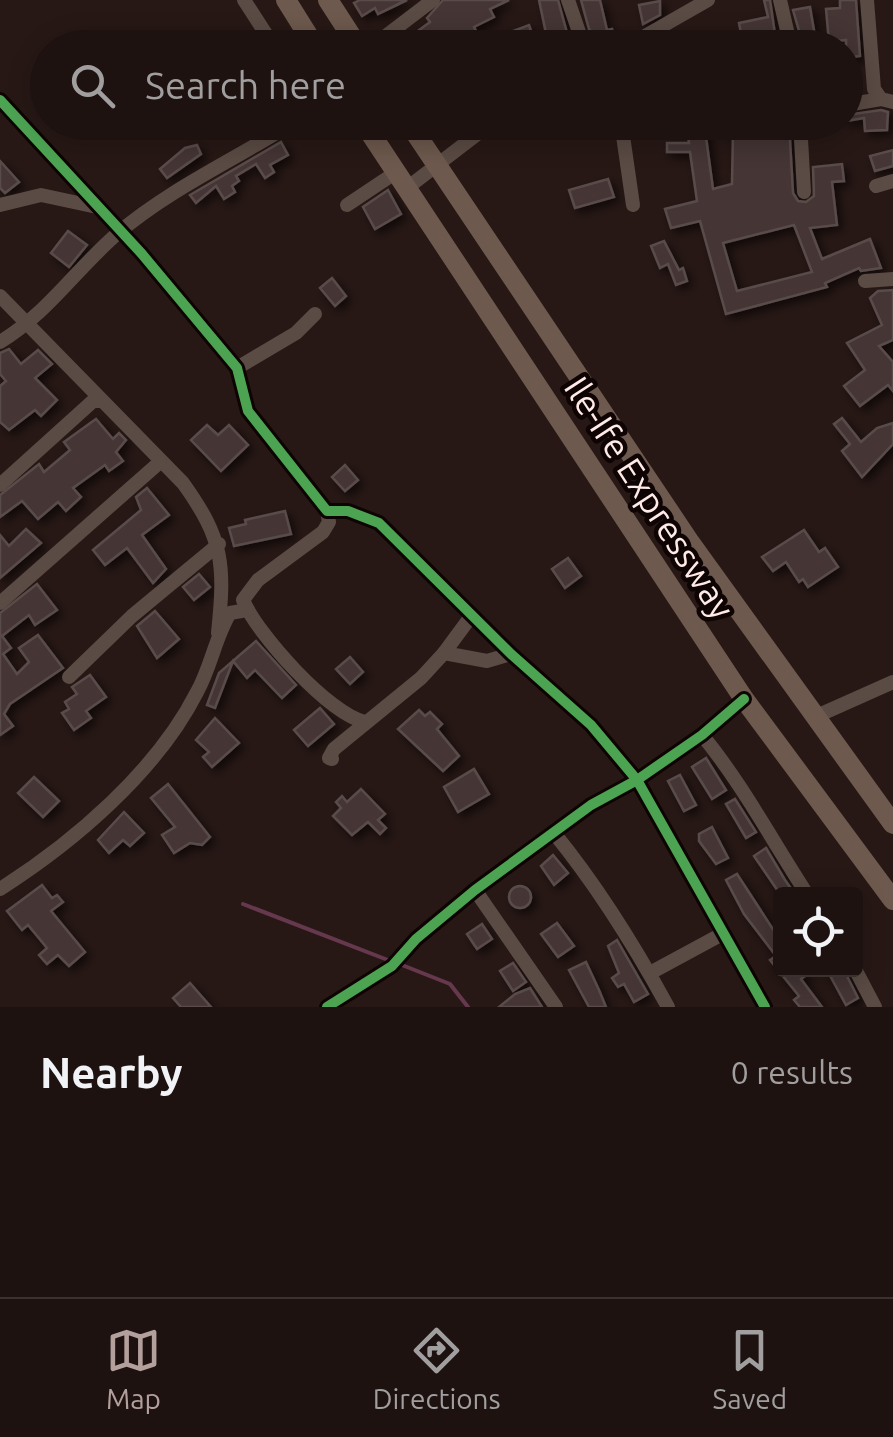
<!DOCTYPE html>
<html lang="en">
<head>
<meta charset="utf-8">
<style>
  :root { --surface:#1d1210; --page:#251b19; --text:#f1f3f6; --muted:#a09e9f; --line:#3b3230; --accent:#b3a09d }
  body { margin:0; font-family:Ubuntu,sans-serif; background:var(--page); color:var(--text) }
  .controls { position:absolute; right:30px; bottom:30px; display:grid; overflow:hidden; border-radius:10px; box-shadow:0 5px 25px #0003 }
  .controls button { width:90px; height:90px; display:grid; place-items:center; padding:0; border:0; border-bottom:2px solid var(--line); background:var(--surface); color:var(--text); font:50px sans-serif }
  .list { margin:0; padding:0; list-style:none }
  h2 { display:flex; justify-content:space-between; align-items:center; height:130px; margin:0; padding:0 40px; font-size:42px }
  h2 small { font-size:32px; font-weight:400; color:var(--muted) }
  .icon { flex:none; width:55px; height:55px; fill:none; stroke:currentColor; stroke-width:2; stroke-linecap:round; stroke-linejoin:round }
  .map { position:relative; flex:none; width:893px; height:1007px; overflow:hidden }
  .search { position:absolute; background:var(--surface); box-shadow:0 5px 25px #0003; left:30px; right:30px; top:30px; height:110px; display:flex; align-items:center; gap:25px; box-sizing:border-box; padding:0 35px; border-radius:55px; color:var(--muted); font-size:38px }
  .sheet { height:290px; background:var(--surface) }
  nav { display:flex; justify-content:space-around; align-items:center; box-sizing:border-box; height:140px; border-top:2px solid var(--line); background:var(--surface); font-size:28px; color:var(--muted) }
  nav a { display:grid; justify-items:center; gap:5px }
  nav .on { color:var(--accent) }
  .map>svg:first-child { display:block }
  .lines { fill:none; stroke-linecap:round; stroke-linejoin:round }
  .stream { stroke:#66384d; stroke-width:4 }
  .building { fill:#443635; stroke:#5a4c4b; stroke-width:2.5; fill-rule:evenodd; filter:url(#shadow) }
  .minor { stroke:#5a4b44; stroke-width:14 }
  .highway { stroke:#6d594d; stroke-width:20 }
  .cycleway-casing { stroke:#0e0403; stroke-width:16 }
  .cycleway { stroke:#4ca352; stroke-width:10 }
  .labels { text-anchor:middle; stroke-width:9; stroke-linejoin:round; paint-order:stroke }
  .street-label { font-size:35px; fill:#feeae6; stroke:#0e0403 }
</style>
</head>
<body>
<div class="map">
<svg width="893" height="1007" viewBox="0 0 893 1007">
  <defs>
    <filter id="shadow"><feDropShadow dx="4.5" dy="4.5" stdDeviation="5" flood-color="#0009"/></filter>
  </defs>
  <rect width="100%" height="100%" fill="#271815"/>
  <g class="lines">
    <!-- stream -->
    <g class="stream">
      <path d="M243 904 393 962"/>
      <path d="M402 965 450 984 468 1007"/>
    </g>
  </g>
  <!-- building -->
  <g class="building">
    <path d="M360 0H407L378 14 375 8 362 16 354 3Z"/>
    <path d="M443 0H509L490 9 494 17 474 27 485 48H435L428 35 417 44 411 36 430 22 427 18Z"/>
    <path d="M539 0H558L569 40 576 46 549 48Z"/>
    <path d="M581 0H600L607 30 612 29 615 38 605 46 589 29Z"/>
    <path d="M764 0H770L777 48H719V44L742 39 739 23 768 17Z"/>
    <path d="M840 0H856L860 56 846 58V40L829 42 826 9 840 8Z"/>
    <path d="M660 1V15L643 24 639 5Z"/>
    <path d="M810 7 817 48H804L793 10Z"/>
    <path d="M529 25 537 48H505L500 36Z"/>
    <path d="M881 110 888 112 887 130 865 131 864 118 846 121V115Z"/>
    <path d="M686 122H704L713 189 732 184 733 131 724 132 723 122H789L793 193 798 201 806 202 814 196 813 167 842 164 844 181 832 182 837 225 810 228 822 259 870 239 881 268 861 271 859 268 825 283 827 287 726 314 700 221 671 228 665 209 697 201 690 152H667V143H689ZM794 225 812 272 737 291 723 243Z"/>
    <path d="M281 142 288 155 270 165 274 172 265 178 256 164 236 176 239 181 232 186 235 192 224 199 216 186 196 203 190 195Z"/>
    <path d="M197 145 201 154 167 178 160 169 185 148Z"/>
    <path d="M893 150V166L875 171 870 156Z"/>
    <path d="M0 161 19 182 5 193 0 188Z"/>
    <path d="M608 179 614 197 575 208 569 190Z"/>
    <path d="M388 190 401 214 375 229 363 207Z"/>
    <path d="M68 231 87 245 69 267 51 253Z"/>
    <path d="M664 241 679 270 683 268 687 281 676 285 668 264 660 268 651 246Z"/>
    <path d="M332 278 346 296 335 306 320 288Z"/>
    <path d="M893 290V340L879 346 893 362V391L888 385 860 406 844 386 865 370 847 343 882 325 870 298 878 291Z"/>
    <path d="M9 349 21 364 38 350 52 364 35 378 57 400 41 416 35 410 9 430 0 422V386L6 381 0 374V353Z"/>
    <path d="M842 418 861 442 877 428 893 423V444L862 477 842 451 850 444 834 424Z"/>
    <path d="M96 419 113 439 119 433 126 440 116 452 123 461 109 471 105 465 73 488 81 497 66 511 58 502 38 519 22 501 0 517V495L39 464 44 472 70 450 64 442Z"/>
    <path d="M207 425 218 435 229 425 248 445 221 471 191 440Z"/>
    <path d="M345 465 358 480 345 491 332 477Z"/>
    <path d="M147 488 169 515 142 535 166 569 153 583 127 548 105 565 93 550 141 510 136 497Z"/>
    <path d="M285 511 291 534 234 546 229 528 246 524 245 520Z"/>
    <path d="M26 529 41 543 0 578V535L9 546Z"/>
    <path d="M804 530 819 552 825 548 838 567 808 587 803 579 799 582 786 562 773 571 762 557Z"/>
    <path d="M568 558 581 576 565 588 552 569Z"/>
    <path d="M199 574 210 587 194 600 183 587Z"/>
    <path d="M37 584 57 610 35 625 29 615 2 636 11 648 3 654 17 674 29 662 19 648 38 635 63 668 10 704 4 714 13 726 0 735V613Z"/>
    <path d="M155 611 179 639 157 658 137 626Z"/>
    <path d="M256 641 296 685 282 698 255 670 247 678 233 661 215 708 207 705 219 673Z"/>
    <path d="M350 657 363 672 350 684 336 669Z"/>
    <path d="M90 675 106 697 86 711 91 718 74 730 62 713 69 709 65 702 77 694 72 687Z"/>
    <path d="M320 708 334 724 308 746 294 730Z"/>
    <path d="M419 710 425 716 430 712 442 724 437 729 459 756 443 771 398 729Z"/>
    <path d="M215 718 239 743 212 767 203 757 209 752 196 740Z"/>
    <path d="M706 758 726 790 712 799 692 767Z"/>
    <path d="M474 769 489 794 458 812 444 787Z"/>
    <path d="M680 775 696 805 684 811 668 781Z"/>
    <path d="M34 777 59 801 43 817 18 793Z"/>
    <path d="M168 784 210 837 202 845 190 843 174 853 162 835 175 827 151 798Z"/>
    <path d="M361 789 385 814 378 820 386 828 380 834 368 822 352 835 333 816 341 808 336 802 342 796 347 802Z"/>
    <path d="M735 799 756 832 746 838 726 804Z"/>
    <path d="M124 812 144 833 130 846 123 840 109 853 98 840Z"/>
    <path d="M712 827 728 858 716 864 699 841V834Z"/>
    <path d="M766 848 785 880 795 894H780L754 856Z"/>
    <path d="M553 855 568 873 554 885 541 866Z"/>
    <path d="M737 874 780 940V970H800L805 976 801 979 822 1007H800L794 1000 799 996 770 960 776 956 744 914 726 880Z"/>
    <path d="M42 885 52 898 57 895 63 902 51 911 85 952 69 966 58 955 47 964 39 955 47 948 28 925 22 930 7 911Z"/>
    <circle cx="520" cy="897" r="11"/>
    <path d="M557 923 574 946 558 957 541 934Z"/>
    <path d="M482 924 492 939 477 949 467 934Z"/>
    <path d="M617 940 648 994 634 1002 624 984 618 987 612 978 619 973 608 946Z"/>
    <path d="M586 962 599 990 606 1007H589L569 970Z"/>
    <path d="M513 963 526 982 513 991 500 971Z"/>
    <path d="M827 970H844L858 998 846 1005Z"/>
    <path d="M190 983 211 1007H181L173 998Z"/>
    <path d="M530 988 542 1007H499L515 994Z"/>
  </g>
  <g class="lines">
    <!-- minor -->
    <g class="minor">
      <path d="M244 0 275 48"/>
      <path d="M568 0 580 35 593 48"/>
      <path d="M780 0 791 48"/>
      <path d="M867 0 874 89 881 99 893 102"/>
      <path d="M370 48 433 0"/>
      <path d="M624 48 708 0"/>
      <path d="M0 100 142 254 237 368 248 411 327 511H348L379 523 511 654 591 725 637 780 765 1007"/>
      <path d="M846 105 881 99"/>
      <path d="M621 122 633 205"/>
      <path d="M800 122 804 192"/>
      <path d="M876 186 893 181"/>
      <path d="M407 188 480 132 504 122"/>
      <path d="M0 205 41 195 97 207"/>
      <path d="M347 205 395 173"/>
      <path d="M865 281 893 279"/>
      <path d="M0 296 183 483C224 540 225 565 218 633"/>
      <path d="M0 342C47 314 77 268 118 233 171 188 236 159 294 122"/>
      <path d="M237 368 296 333 315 314"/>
      <path d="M0 485 93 401H100"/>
      <path d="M327 511 329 522 323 532 258 580 243 600C257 634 329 714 365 722"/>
      <path d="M0 603 160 462"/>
      <path d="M472 615 444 653 487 661 511 654"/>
      <path d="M69 677 132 616 219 544"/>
      <path d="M819 715 893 682"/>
      <path d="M702 735C741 782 773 842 807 894"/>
      <path d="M332 759 329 758 334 749 421 678 444 653"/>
      <path d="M554 833C599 888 634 945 668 1007"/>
      <path d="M0 889C74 842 157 771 197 692 211 667 215 638 230 613L247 610"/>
      <path d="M475 890 556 1007"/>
      <path d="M855 969 875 1007"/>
      <path d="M650 973 724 933"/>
      <path d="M327 1007 392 966 416 939 475 890 591 805 637 780 702 735 744 699"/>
    </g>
    <!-- highway -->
    <g class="highway">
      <path d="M286 0 316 48"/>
      <path d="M328 0 359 48"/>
      <path d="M363 122 744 699 893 900"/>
      <path d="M408 122 689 541 893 824"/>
    </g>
    <defs>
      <g id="cycleway">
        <path d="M0 100 142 254 237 368 248 411 327 511H348L379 523 511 654 591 725 637 780 765 1007"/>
        <path d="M327 1007 392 966 416 939 475 890 591 805 637 780 702 735 744 699"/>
      </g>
    </defs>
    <!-- cycleway casing -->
    <use href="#cycleway" class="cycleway-casing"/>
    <!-- cycleway -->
    <use href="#cycleway" class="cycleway"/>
  </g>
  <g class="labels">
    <!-- street labels -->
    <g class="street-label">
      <text transform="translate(649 498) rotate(57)" y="12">Ile-Ife Expressway</text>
    </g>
  </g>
</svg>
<div class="controls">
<button><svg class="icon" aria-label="locate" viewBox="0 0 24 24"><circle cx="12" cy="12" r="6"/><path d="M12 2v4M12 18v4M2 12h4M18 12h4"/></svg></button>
</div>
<div class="search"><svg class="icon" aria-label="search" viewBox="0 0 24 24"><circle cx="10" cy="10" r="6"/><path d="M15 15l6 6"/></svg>Search here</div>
</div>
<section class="sheet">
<h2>Nearby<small>0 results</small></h2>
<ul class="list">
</ul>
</section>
<nav>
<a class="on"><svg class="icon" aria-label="map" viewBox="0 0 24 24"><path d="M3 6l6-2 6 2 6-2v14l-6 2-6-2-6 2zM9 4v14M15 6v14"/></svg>Map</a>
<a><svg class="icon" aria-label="directions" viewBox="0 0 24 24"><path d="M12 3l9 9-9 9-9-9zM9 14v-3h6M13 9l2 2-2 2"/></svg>Directions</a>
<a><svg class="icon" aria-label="saved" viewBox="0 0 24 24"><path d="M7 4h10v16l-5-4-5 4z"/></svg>Saved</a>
</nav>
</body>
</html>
